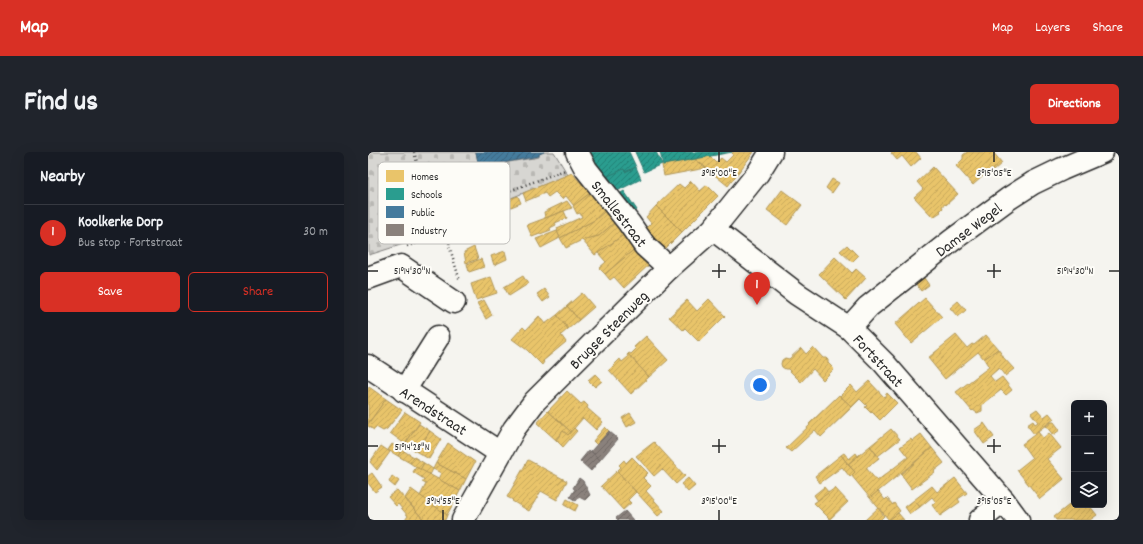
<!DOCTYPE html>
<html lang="en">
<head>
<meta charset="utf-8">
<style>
  :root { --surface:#171b24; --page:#20242c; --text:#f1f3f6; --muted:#9ea1a6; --line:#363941; --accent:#d93025 }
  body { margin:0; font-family:Dekko,sans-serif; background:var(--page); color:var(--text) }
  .controls { position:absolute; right:12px; bottom:12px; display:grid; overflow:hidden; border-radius:6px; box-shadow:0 4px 16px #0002 }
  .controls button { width:36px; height:36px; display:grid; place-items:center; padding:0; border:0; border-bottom:1px solid var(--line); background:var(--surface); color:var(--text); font:20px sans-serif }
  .you { position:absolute; left:392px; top:233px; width:14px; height:14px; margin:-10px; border:3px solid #fff; border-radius:50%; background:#1a73e8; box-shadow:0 0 0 6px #1a73e833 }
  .badge { display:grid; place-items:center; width:26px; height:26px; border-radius:50%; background:var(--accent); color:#fff; font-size:13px; font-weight:700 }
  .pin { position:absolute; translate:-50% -33px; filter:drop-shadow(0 1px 2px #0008) }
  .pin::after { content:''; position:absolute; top:21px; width:14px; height:12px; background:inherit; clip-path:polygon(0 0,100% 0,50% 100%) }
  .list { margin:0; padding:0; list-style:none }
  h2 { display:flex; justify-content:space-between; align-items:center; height:52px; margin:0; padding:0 16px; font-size:17px }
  h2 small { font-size:13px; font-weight:400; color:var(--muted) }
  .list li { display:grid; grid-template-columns:26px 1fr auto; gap:12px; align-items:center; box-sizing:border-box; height:56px; padding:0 16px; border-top:1px solid var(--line) }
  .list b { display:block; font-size:15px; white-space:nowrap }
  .list p { margin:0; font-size:13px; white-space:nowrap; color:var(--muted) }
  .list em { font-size:13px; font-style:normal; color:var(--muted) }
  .actions { display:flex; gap:8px; padding:12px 16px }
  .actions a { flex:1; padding:9px 0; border:1px solid var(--accent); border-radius:6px; text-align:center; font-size:14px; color:var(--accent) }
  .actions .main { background:var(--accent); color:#fff }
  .icon { flex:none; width:22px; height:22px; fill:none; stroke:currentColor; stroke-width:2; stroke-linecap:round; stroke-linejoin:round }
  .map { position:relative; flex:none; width:751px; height:368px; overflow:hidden; border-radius:6px }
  header { display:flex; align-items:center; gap:24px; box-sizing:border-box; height:56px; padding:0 20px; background:var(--accent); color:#fff }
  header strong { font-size:19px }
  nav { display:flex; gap:22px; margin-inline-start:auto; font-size:14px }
  .intro { display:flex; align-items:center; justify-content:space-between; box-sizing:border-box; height:96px; padding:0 24px }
  h1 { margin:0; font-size:28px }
  .button { padding:10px 18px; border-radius:6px; background:var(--accent); color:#fff; font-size:14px; font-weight:700 }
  main { display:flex; gap:24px; padding:0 24px }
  aside { flex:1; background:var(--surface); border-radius:6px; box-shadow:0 4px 16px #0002 }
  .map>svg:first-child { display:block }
  .cemetery { fill:url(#cemetery-stones); stroke:#81807e }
  .homes { fill:url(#homes-hatch); stroke:#b09657 }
  .schools { fill:url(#schools-hatch); stroke:#2a7b71 }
  .public { fill:url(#public-hatch); stroke:#3d637b }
  .industry { fill:url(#industry-hatch); stroke:#6e6764 }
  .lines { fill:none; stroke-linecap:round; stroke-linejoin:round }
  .minor-casing { stroke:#2b2b2b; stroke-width:25 }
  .major-casing { stroke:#2b2b2b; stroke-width:25 }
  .path { stroke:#2b2b2b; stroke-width:2.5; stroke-dasharray:1 3; stroke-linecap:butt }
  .minor { stroke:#fdfcf7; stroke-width:22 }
  .major { stroke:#fdfcf7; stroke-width:22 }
  .ticks { fill:none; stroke:#2b2b2b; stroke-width:1.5 }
  .labels { text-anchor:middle; stroke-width:4; stroke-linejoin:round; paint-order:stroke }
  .street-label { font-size:16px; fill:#2b2b2b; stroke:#fdfcf7 }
  .key { fill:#fdfcf7; stroke:#bebdba; stroke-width:1 }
  .key-label { font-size:11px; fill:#2b2b2b }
  .ticks-label { font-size:10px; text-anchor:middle; fill:#2b2b2b; stroke:#fdfcf7; stroke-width:4; stroke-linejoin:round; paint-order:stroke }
</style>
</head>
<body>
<header>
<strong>Map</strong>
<nav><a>Map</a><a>Layers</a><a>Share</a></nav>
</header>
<div class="intro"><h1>Find us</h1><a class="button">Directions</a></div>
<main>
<aside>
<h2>Nearby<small></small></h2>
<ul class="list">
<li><span class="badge">1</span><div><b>Koolkerke Dorp</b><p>Bus stop · Fortstraat</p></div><em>30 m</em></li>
</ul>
<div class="actions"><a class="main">Save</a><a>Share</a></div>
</aside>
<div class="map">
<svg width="751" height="368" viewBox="0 0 751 368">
  <defs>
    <pattern id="cemetery-stones" width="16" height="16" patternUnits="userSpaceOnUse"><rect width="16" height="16" fill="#d7d6d2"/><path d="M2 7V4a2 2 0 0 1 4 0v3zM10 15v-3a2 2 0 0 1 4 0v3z" fill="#b9b8b4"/></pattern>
    <pattern id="homes-hatch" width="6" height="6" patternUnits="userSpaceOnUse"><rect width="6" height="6" fill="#e9c46a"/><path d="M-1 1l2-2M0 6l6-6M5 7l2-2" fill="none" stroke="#c8a95c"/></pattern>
    <pattern id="schools-hatch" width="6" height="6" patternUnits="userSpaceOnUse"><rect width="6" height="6" fill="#2a9d8f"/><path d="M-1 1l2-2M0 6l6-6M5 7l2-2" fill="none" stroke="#248075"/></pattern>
    <pattern id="public-hatch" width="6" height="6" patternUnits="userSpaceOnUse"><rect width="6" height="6" fill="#457b9d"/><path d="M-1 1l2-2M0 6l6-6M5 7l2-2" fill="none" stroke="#3a6580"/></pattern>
    <pattern id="industry-hatch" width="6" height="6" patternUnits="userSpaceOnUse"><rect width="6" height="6" fill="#8a817c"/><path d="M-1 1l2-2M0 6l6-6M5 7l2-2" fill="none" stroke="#716a66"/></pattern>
  </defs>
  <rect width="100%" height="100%" fill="#f5f4ef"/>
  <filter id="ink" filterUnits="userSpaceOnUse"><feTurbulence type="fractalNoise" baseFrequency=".025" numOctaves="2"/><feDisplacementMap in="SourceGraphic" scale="8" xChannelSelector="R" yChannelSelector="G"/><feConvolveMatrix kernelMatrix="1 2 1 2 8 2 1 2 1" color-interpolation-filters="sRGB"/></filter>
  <g filter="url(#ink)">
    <!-- cemetery -->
    <path class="cemetery" d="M0 0H108L111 15 171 5V2L176 0H186L200 23 91 67 92 74 1 103Z"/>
    <!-- homes -->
    <g class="homes">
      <path d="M364 0H386L360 34 327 7 342 4 348 10 353 6 358 10 365 3Z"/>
      <path d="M525 0H548L553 6 543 15 534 4 529 8 523 1Z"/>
      <path d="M599 0H625L634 11 625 19 623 17 605 33 588 14 595 7V3Z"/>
      <path d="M327 7 338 16 296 24 294 13Z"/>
      <path d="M565 15 590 42 578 53 577 52 574 54 575 56 572 59 573 60 565 65 546 45 555 37 549 30Z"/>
      <path d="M204 21 222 41 206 54 198 44 194 47 187 40 180 45 177 41 158 49 155 41Z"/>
      <path d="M464 27 471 31 464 41 458 36Z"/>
      <path d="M323 29 332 39 339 33 350 44 314 80 288 54 311 32 316 36Z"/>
      <path d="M414 38 434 53 419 73 399 58Z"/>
      <path d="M222 41 237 59 227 68 192 86 189 79 190 78 189 76 214 65 212 61 209 62 205 54Z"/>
      <path d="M150 44 153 51 138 57 135 49Z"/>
      <path d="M199 49 204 56 177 66 176 60Z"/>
      <path d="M288 54 314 80 291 103 272 82 283 71 278 65Z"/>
      <path d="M196 59 199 66 187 71 188 73 182 76 183 78 164 85 159 73Z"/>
      <path d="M237 59 247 70 231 84 214 88 198 96 192 86 227 68Z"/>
      <path d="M247 70 257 82 227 103 214 88 231 84Z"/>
      <path d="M189 79 192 86 173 96 168 87Z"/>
      <path d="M257 82 269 95 237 122 231 116 238 110 230 101Z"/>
      <path d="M479 93 490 104 484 110 472 99Z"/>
      <path d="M106 95 110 107 98 111 96 100Z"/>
      <path d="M269 95 283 111 256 136 246 125 242 128 237 122Z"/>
      <path d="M137 99 139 107 126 113 123 104Z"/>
      <path d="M467 105 484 121 488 117 498 126 478 148 451 122Z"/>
      <path d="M113 107 116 115 101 120 99 112Z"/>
      <path d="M155 124 160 132 141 144 136 135Z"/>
      <path d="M123 125 129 141 108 148 103 132Z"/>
      <path d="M556 126 561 133 553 139 548 132Z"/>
      <path d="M176 137 182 145 175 150 169 142Z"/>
      <path d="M214 141 226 155 211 168 199 154Z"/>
      <path d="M557 146 574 165 543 191 527 172Z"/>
      <path d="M341 147 357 164 331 190 317 176 315 178 301 165 319 148 329 159Z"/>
      <path d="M116 148 124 163 118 167 109 151Z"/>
      <path d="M590 149 598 158 590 165 582 156Z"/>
      <path d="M199 154 211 168 200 177 189 163Z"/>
      <path d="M189 163 200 177 193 183 198 190 175 209 176 210 174 213 159 198 144 187 155 175 158 178 171 164 177 172Z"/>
      <path d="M588 183 599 196 604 192 606 193 618 183 630 197 616 207 610 200 577 227 560 206Z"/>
      <path d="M278 184 300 208 281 225 260 202 261 201 263 202 268 197 266 195Z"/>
      <path d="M445 195 455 206H458L460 208V211L466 217 455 228 445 217 433 230 420 217H417L414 215 413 212 414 208 417 206 421 207 433 196 438 202Z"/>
      <path d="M630 197 635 204V205L646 217 637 224 631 216 622 224 627 230 634 225 644 238 638 243 633 238 614 253V259L609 261 605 258 604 259 588 240 621 215 616 207Z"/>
      <path d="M260 202 281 225 263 242 241 218 252 207 254 210 260 205 259 203Z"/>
      <path d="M227 222 234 229 227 235 220 228Z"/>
      <path d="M501 229 516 245 519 241 529 251 512 268 504 260 503 261 497 255 499 254 492 247 484 255 472 244 483 233 489 240Z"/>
      <path d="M1 235 18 247 0 272V237Z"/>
      <path d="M199 239 213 252 216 250 220 254 219 256 235 270 228 278 215 266 203 280 180 259Z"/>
      <path d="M471 243 484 255 453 285 447 278 423 300 418 296 442 273 441 272Z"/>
      <path d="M18 247 34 258 19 277 15 279 8 275 6 278 0 274V272Z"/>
      <path d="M669 257 676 265 681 261 686 267 666 282 659 273 665 269 667 272 670 270 663 261Z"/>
      <path d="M180 259 203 280 200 283 195 279 188 288 169 271Z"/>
      <path d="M37 260 52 270 37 292 22 281Z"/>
      <path d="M262 261 268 270 259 275 254 266Z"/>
      <path d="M683 270H686L692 278 685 283 678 274Z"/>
      <path d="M616 271 626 285 616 292 606 278Z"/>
      <path d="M51 272 62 279 49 300 37 292Z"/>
      <path d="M237 275 241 279 229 293 225 289Z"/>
      <path d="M206 276 209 279 195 295 188 288 195 279 200 283Z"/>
      <path d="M523 277 532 287 510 304 502 294Z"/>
      <path d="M62 279 73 287 61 307 49 300Z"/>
      <path d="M670 280 675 286 681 281 693 296 679 307 696 327 672 347 649 318 664 306 654 292Z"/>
      <path d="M553 282 564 296 502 346 483 323 487 320 480 312 502 294 511 306 498 316 509 329 540 305 532 295 543 287 544 289Z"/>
      <path d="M286 290 317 324 308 332 294 317 286 324 268 304Z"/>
      <path d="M80 291 107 310 98 327 68 311Z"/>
      <path d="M24 292 34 298 30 304 20 298Z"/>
      <path d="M13 294 22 300 9 318 2 310Z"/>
      <path d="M564 296 576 311 566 319 567 320 544 337 533 322Z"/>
      <path d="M34 298 46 305 42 311 30 304Z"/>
      <path d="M476 301 481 307 488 301 490 304 480 312 473 303Z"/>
      <path d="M473 303 479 311H478L487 320 482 325 474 315 452 331 447 324Z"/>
      <path d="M46 305 56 311 52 318 42 311Z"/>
      <path d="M264 305 280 321 275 326 283 334 278 339 296 359 290 364 249 319 253 315 251 313 256 308 258 311Z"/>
      <path d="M160 308 199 329 189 348 173 339 161 359 144 349 145 348 139 345Z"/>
      <path d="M56 311 65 317 62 323 52 318Z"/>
      <path d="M68 311 98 327 92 339 70 327 73 321 65 317Z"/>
      <path d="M48 315 92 339 79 363 52 344 58 332 54 330 56 327 45 320Z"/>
      <path d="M249 319 268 340 260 348 263 351 255 358 233 334Z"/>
      <path d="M4 321 14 335 7 340 0 331V324Z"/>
      <path d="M24 324 31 329 27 335 21 330Z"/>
      <path d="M320 326 327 334 320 340 313 332Z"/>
      <path d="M587 326 599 341 590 347 592 350 572 364 564 353 568 350 564 345 552 355 546 348 564 334 569 340Z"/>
      <path d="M456 335 461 341 450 349 446 343Z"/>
      <path d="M467 336 480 350 462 367 446 351Z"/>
      <path d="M43 337 79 363 77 368H58L55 367 37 346Z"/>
      <path d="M29 338 55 367 58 368H37L40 364 30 352 28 354 20 345Z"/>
      <path d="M510 339 517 348 519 346 525 353 526 351 532 359 521 368 502 346Z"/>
      <path d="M199 347 210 353 207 359 196 353Z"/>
      <path d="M546 348 552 355 542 362 537 355Z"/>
      <path d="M706 349V353H721L729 363 722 368H688L686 365Z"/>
      <path d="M510 356 516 364 512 368H497Z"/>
      <path d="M530 361 536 368H521Z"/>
    </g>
    <!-- schools -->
    <g class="schools">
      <path d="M219 0H261L268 15 257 20 256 17 235 27Z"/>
      <path d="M267 0H288L294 12 276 20Z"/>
      <path d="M292 0H364L295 13Z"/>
      <path d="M268 15 273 27 247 40 240 24 256 17 257 20Z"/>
      <path d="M256 39 269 58 260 64 247 45Z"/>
    </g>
    <!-- public -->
    <path class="public" d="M108 0H176L171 2V4L111 15Z"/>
    <!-- industry -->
    <g class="industry">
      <path d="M241 279 250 287 232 308 223 299Z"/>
      <path d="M221 298 232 308 223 319 212 309Z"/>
      <path d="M211 326 215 329 222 343 217 348 211 345 208 349 202 345 207 337 205 336Z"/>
      <path d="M257 359 265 368H250L248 366Z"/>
    </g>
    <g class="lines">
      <defs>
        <g id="minor">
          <path d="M209 0 218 17 261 71 277 94 301 116"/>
          <path d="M345 77 429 142 481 176 516 211 636 349 650 368"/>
          <path d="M0 126 33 114 86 150"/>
          <path d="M481 176 500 155 583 89 640 47 665 31 694 17 734 0"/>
          <path d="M0 214 132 301"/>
          <path d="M36 239 70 185"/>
          <path d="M612 368 636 349"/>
        </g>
        <path id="major" d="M95 368 146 277 167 249 301 116 345 77 390 21 403 0"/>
      </defs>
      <!-- minor casing -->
      <use href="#minor" class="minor-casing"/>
      <!-- major casing -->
      <use href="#major" class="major-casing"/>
      <!-- path -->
      <g class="path">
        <path d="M46 0 58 41 61 47 65 49 93 57 197 18"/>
        <path d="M83 55 84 68 81 93 92 129"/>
        <path d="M39 94 82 82"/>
      </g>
      <!-- minor -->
      <use href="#minor" class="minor"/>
      <!-- major -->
      <use href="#major" class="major"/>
    </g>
  </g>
  <!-- ticks -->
  <path class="ticks" d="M351 0V10M626 0V10M351 112V126M626 112V126M0 119H10M344 119H358M619 119H633M741 119H751M351 287V301M626 287V301M0 294H10M344 294H358M619 294H633M75 358V368M351 358V368M626 358V368"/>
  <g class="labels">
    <!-- street labels -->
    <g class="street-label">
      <text transform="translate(252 61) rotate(52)" y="6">Smallestraat</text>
      <text transform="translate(600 77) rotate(-37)" y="6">Damse Wegel</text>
      <text transform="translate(240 177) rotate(-45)" y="6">Brugse Steenweg</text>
      <text transform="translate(511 208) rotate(47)" y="6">Fortstraat</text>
      <text transform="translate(66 258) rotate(33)" y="6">Arendstraat</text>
    </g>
  </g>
  <!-- legend -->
  <rect x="10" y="10" width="132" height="82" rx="6" class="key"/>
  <rect x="18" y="18" width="18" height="12" fill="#e9c46a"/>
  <rect x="18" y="36" width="18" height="12" fill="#2a9d8f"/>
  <rect x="18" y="54" width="18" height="12" fill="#457b9d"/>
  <rect x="18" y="72" width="18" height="12" fill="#8a817c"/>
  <g class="key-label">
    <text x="43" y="28">Homes</text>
    <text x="43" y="46">Schools</text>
    <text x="43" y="64">Public</text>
    <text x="43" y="82">Industry</text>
  </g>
  <g class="ticks-label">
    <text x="351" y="24">3°15'00"E</text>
    <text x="626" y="24">3°15'05"E</text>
    <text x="44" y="122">51°14'30"N</text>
    <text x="707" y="122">51°14'30"N</text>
    <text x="44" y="298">51°14'28"N</text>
    <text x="75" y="352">3°14'55"E</text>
    <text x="351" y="352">3°15'00"E</text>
    <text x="626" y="352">3°15'05"E</text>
  </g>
</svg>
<div class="controls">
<button>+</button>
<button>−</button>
<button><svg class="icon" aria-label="layers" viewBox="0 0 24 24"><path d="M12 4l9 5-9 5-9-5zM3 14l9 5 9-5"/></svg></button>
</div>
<div class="you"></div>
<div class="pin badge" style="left:389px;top:153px">1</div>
</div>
</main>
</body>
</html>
